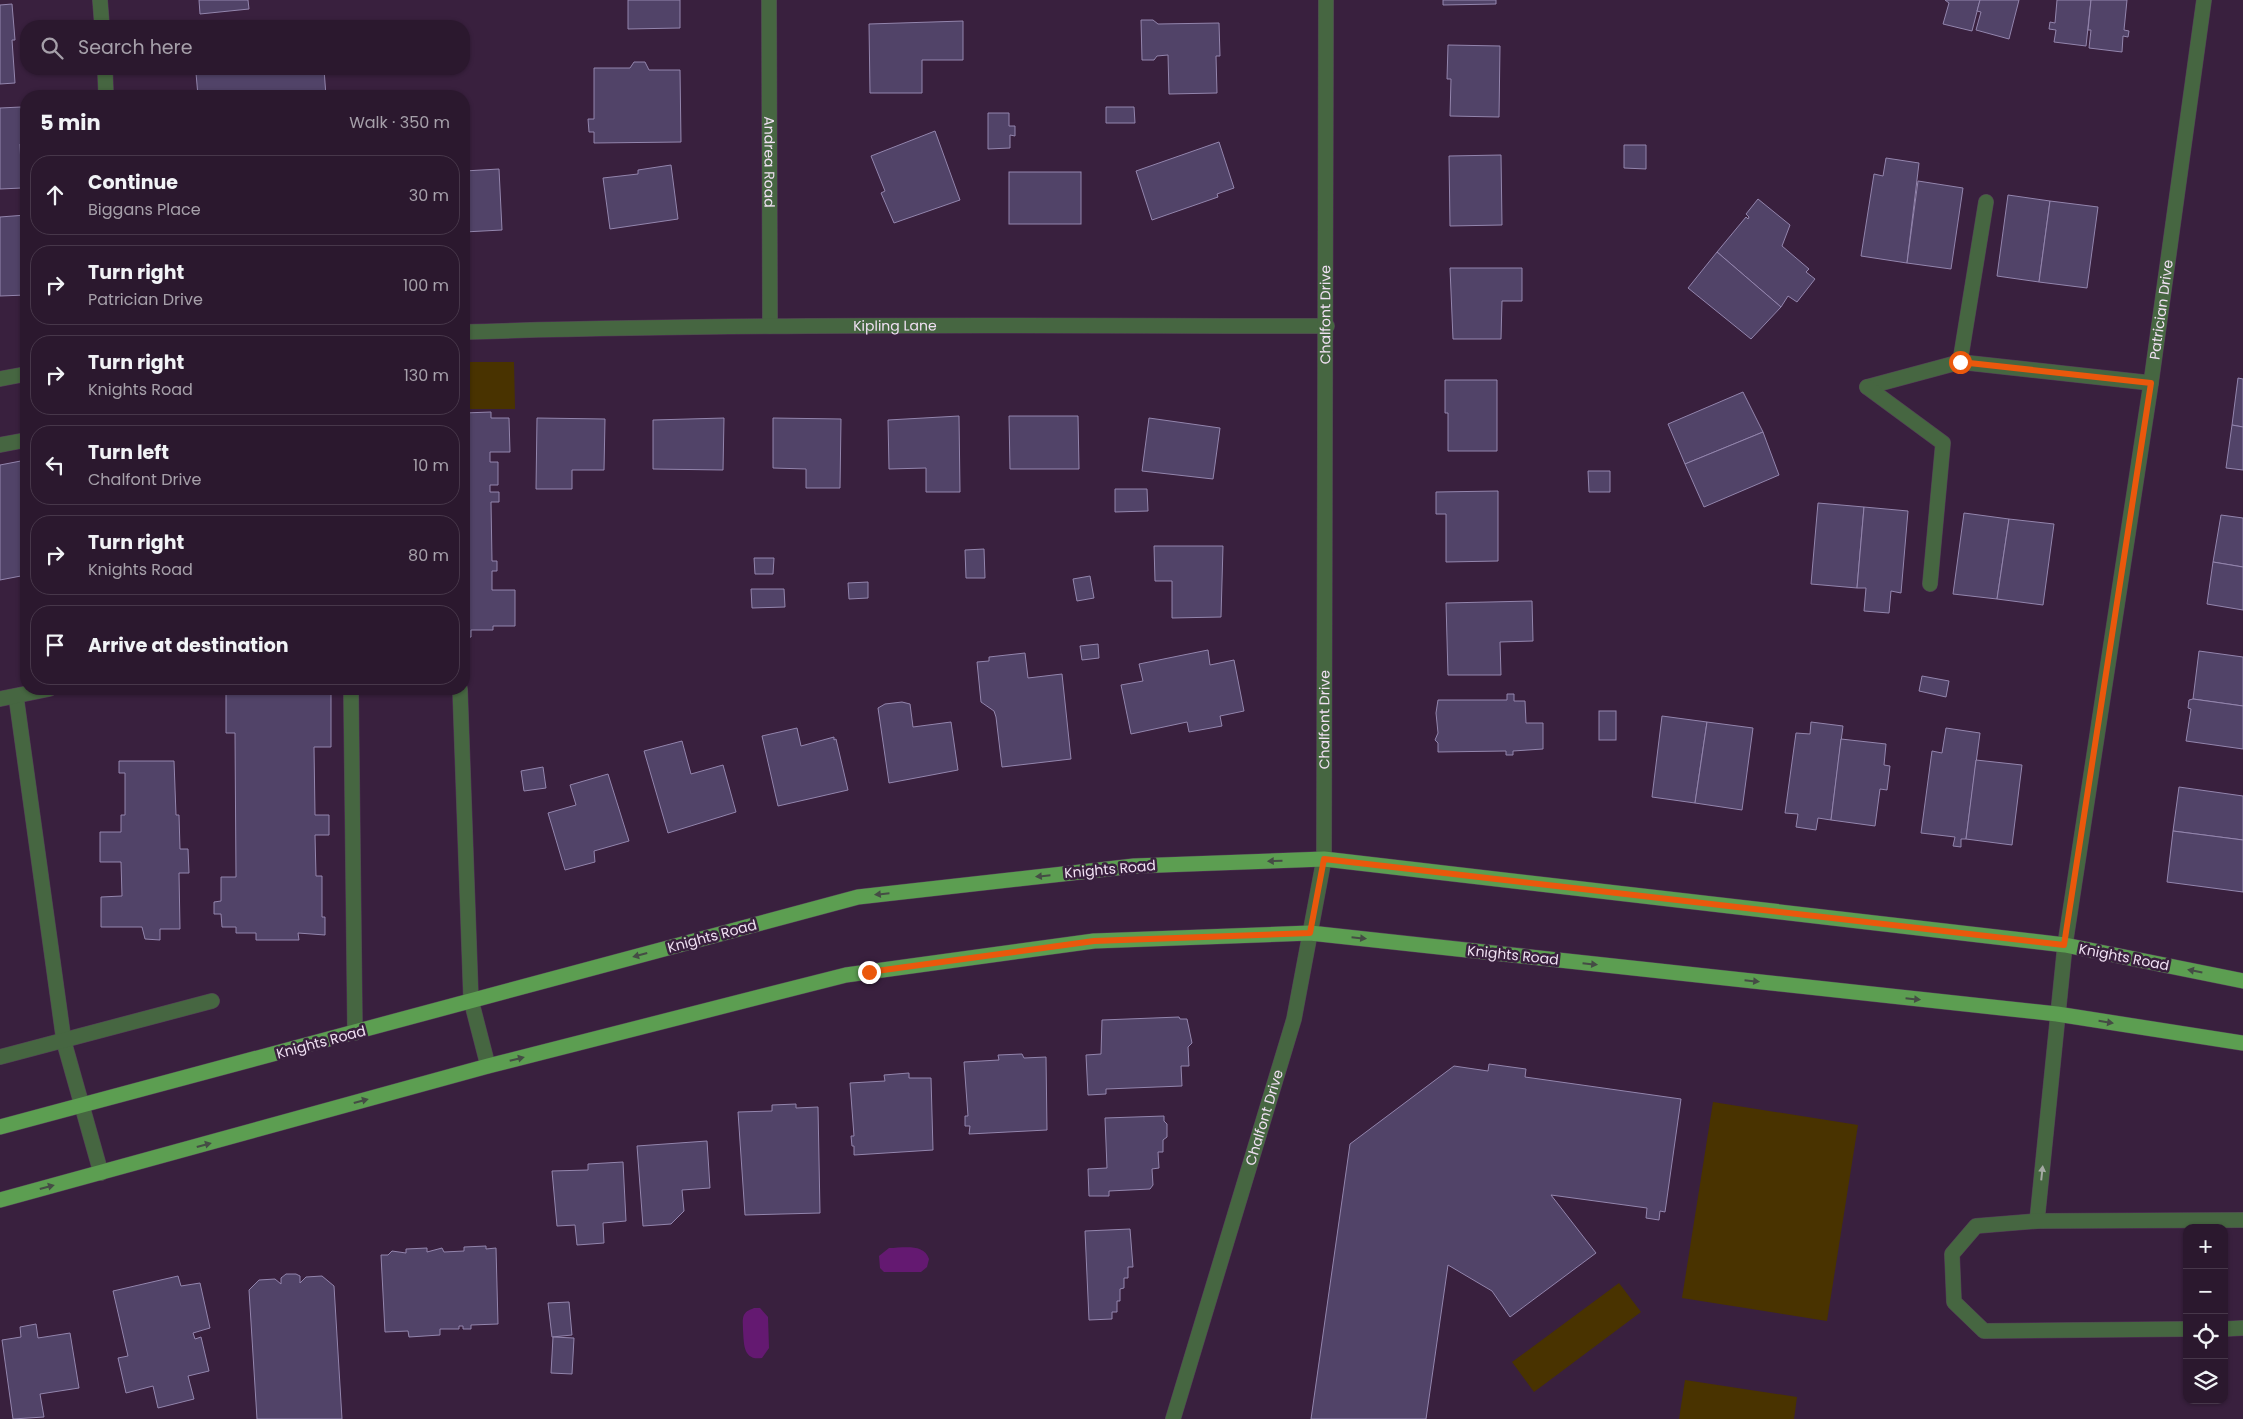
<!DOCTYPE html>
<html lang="en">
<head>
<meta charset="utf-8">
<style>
  :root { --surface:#2b182e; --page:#332136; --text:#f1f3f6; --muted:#a6a0aa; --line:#47374a }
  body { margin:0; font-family:Poppins,sans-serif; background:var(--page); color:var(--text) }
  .controls { position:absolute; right:15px; bottom:15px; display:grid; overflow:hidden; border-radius:10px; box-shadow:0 1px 4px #0004 }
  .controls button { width:45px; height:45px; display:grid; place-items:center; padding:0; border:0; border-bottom:1px solid var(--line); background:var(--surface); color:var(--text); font:25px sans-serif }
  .stop { position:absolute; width:15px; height:15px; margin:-11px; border:4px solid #ea580c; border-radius:50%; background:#fff }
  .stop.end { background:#ea580c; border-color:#fff; box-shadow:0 1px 5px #0008 }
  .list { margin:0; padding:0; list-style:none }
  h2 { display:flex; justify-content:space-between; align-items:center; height:65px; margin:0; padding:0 20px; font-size:21px }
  h2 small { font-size:16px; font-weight:400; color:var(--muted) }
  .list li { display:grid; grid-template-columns:32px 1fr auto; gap:15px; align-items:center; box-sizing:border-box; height:80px; margin:0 10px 10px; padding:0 10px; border:1px solid var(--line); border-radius:20px }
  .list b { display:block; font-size:19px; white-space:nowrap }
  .list p { margin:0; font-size:16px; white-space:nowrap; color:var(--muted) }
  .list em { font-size:16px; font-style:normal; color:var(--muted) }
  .icon { flex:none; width:28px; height:28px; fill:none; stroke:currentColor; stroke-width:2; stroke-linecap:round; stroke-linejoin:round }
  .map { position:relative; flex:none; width:2243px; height:1419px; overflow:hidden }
  .search { position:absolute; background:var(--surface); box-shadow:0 1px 4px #0004; left:20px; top:20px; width:450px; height:55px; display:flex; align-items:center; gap:12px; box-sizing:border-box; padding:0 18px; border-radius:20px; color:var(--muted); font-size:19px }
  .panel { position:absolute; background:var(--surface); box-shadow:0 1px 4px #0004; left:20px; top:90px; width:450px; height:605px; border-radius:20px }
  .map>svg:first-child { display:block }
  .green { fill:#493300 }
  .water { fill:#641971 }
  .building { fill:#514368; stroke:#9385ad }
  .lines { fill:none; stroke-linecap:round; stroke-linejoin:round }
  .minor-casing { stroke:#533b57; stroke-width:16 }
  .major-casing { stroke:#533b57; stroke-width:16 }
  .minor { stroke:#466641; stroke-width:15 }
  .major { stroke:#5c9e51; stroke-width:15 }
  .oneway { fill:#454c45 }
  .oneway2 { fill:#a4a9a3 }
  .route { stroke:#ea580c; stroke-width:6 }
  .labels { text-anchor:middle; stroke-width:5; stroke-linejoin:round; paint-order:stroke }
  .street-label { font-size:14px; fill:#f0e0f3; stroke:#39203e }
</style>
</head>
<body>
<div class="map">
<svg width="2243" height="1419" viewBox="0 0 2243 1419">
  <rect width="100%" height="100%" fill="#39203e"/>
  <!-- green -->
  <g class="green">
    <path d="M464 362H514L515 409H464Z"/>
    <path d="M1713 1102 1858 1125 1827 1321 1682 1298Z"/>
    <path d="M1619 1283 1641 1312 1534 1392 1512 1362Z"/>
    <path d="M1685 1380 1797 1397 1794 1419H1679Z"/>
  </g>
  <!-- water -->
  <g class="water">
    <path d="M889 1248C903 1248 924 1243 929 1259L927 1267 921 1272H884L880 1268 879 1256Z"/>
    <path d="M754 1308H760L768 1317 769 1348 762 1358C743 1361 744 1344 743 1330 743 1325 742 1319 744 1315 747 1310 750 1310 754 1308Z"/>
  </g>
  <!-- building -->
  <g class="building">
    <path d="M199 0H248L249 9 200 14Z"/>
    <path d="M628 0H680V28L628 29Z"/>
    <path d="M1443 0H1496V4L1443 5Z"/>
    <path d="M1945 0H1980L1972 31 1943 24 1949 3Z"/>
    <path d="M1980 0H2019L2009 39 1976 30 1981 12 1977 11Z"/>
    <path d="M2057 0H2091L2086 46 2054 42 2056 30 2049 29 2050 22 2055 23Z"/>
    <path d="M2091 0H2127L2124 30 2129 31 2128 37 2123 36 2122 52 2089 48 2091 30H2088Z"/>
    <path d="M12 4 15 40H12L15 83 0 84V5Z"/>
    <path d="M1141 20H1153L1158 24 1219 23 1220 56H1216L1217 93 1169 94 1168 55 1157 56 1154 60H1142Z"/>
    <path d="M963 21V60H922V93H870L869 24Z"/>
    <path d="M1448 45 1500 46 1499 117 1450 116 1451 79H1447Z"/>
    <path d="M634 62H645L649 70H680L681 142 594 143V132H589L588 119H594V68H630Z"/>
    <path d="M202 69H324L326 96H198L196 73H202Z"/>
    <path d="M21 107 22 143 20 144 22 188 0 189V108Z"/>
    <path d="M1106 107H1134L1135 123H1106Z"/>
    <path d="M988 113H1009V126H1015V136L1010 135V148L988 149Z"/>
    <path d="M935 131 960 200 894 223 881 193 885 191 871 156Z"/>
    <path d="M1219 142 1234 188 1217 194 1218 197 1152 220 1136 171Z"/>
    <path d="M1624 145H1646V169L1624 168Z"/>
    <path d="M1501 155 1502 225 1450 226 1449 156Z"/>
    <path d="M1886 158 1919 163 1907 263 1861 256 1874 174 1883 176Z"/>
    <path d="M671 165 678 219 610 229 603 178 638 174V170Z"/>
    <path d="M499 169 502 230 464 232V171Z"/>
    <rect x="1009" y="172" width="72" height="52"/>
    <path d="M1918 181 1963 188 1951 269 1907 263Z"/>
    <path d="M2008 195 2050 201 2039 282 1997 276Z"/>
    <path d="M1758 199 1790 225 1782 246 1809 269 1806 272 1815 279 1797 302 1788 296 1781 307 1717 252 1746 217 1748 219 1749 217 1746 214Z"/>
    <path d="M2050 201 2098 207 2087 288 2039 282Z"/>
    <path d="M26 215V295L0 296V217Z"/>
    <path d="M1717 252 1781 307 1751 339 1688 288Z"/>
    <path d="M1450 268H1522V301H1502L1501 339H1453Z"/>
    <path d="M2238 378 2243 379V427L2232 425Z"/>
    <path d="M1445 380H1497V451H1448V413H1445Z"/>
    <path d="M1743 392 1763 432 1685 464 1668 424Z"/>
    <path d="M491 412V418H509L510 452H490V462H498V485H490V492H499V502H491L492 561H497V571H492V590H515V626H493V630H471V637L464 638V413Z"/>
    <path d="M959 416 960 492H926V468L889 469 888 420Z"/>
    <path d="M1009 416H1078L1079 469H1010Z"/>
    <path d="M537 418 605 419 604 470H572V489H536Z"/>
    <path d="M724 418 723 470 653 469V420Z"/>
    <path d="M773 418 841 419 840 488H806V469L773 468Z"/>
    <path d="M1149 418 1220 428 1213 479 1142 471Z"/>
    <path d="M2232 425 2243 427V470L2226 468Z"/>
    <path d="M1763 432 1779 475 1704 507 1685 464Z"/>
    <path d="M26 460V575L0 580V465Z"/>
    <path d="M1588 471H1610V492H1589Z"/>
    <path d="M1115 489H1147L1148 511 1115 512Z"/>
    <path d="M1498 491V561L1446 562V514H1436V492Z"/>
    <path d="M1818 503 1864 507 1857 588 1811 584Z"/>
    <path d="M1864 507 1908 511 1901 593 1891 591 1889 613 1864 611 1866 588H1857Z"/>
    <path d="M1964 513 2009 519 1997 599 1953 594Z"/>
    <path d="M2221 515 2243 518V567L2213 562Z"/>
    <path d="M2009 519 2054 524 2043 605 1997 599Z"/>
    <path d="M1154 546H1223L1221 617 1172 618V581H1155Z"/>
    <path d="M984 549 985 578H966L965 550Z"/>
    <path d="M754 558H774L773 574H755Z"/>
    <path d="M2213 562 2243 567V610L2207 604Z"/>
    <path d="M1090 576 1094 598 1077 601 1073 579Z"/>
    <path d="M868 582V598L849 599 848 583Z"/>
    <path d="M751 589H784L785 607 752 608Z"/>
    <path d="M1532 601 1533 641 1500 642 1501 675H1448L1446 603Z"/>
    <path d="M1098 644 1099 658 1082 660 1080 646Z"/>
    <path d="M1208 650 1210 665 1234 660 1244 711 1220 716 1222 726 1189 732 1187 722 1131 734 1121 685 1143 681 1139 664Z"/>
    <path d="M2199 651 2243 657V706L2193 699Z"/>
    <path d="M1025 653 1028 678 1062 674 1071 759 1002 767 996 717 994 711 981 702 977 662 989 661V657Z"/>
    <path d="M1922 676 1949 681 1946 697 1919 691Z"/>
    <path d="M226 689H331V747H314L315 815H329V835H315L316 876H322V917H325V935L298 933 299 940H256V933H236V927H222L221 914H214V902L221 901V877H236L235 733H226Z"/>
    <path d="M1507 694H1514V701H1525L1526 723H1543V749L1513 751V755H1506V751L1438 752V743L1435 740 1438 733 1436 713 1438 700H1507Z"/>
    <path d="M2193 699 2243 706V749L2186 741 2191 709 2188 708 2189 700Z"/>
    <path d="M902 702 910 704 913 727 951 722 958 770 889 783 878 708 885 704Z"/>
    <rect x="1599" y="711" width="17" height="29"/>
    <path d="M1662 716 1707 722 1695 803 1652 797Z"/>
    <path d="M1707 722 1753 728 1742 810 1695 803Z"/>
    <path d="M1811 722 1843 726 1831 820 1818 818 1816 830 1796 827 1798 814 1785 813 1796 733 1810 734Z"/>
    <path d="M797 728 801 746 834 737V740L836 739 848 790 778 806 762 736Z"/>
    <path d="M1946 728 1980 733 1966 839H1961V847L1953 846 1955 837 1921 833 1932 751 1942 753Z"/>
    <path d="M1841 739 1886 744 1884 765 1890 766 1887 790 1880 789 1875 826 1831 820Z"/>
    <path d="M682 741 691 774 723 765 736 812 668 833 644 751Z"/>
    <path d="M1976 760 2022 765 2012 845 1966 839Z"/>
    <path d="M119 761H174L176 815H179L180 849H188L189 873H179L180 929H160V940L145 939 142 927H101V897L122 896 121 862H100V832H121V815H125V773H119Z"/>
    <path d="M543 767 546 788 524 791 521 771Z"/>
    <path d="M608 774 629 841 594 851 595 862 565 870 548 813 576 805 570 785Z"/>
    <path d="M2179 787 2243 796V840L2173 831Z"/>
    <path d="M2173 831 2243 840V892L2167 882Z"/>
    <path d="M1179 1017 1180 1019H1187L1192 1043 1188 1047 1189 1066H1181L1182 1086 1106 1089V1094L1088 1095 1086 1055 1101 1054 1102 1020Z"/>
    <path d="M1022 1054 1024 1058 1046 1057 1047 1130 969 1134 970 1126H965V1116H968L964 1062 999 1060 998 1055Z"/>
    <path d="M1489 1064 1526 1069 1525 1077 1681 1099 1665 1212 1660 1211 1659 1220 1646 1218 1647 1208 1551 1195 1596 1253 1510 1317 1492 1291 1448 1265 1426 1419H1311L1350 1144 1454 1066 1488 1071Z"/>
    <path d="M909 1073V1078H931L933 1150 854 1155V1146H852L851 1136H854L850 1083 885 1081 884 1075Z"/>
    <path d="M796 1104V1108L818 1107 820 1213 745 1215 738 1112 772 1111V1105Z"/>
    <path d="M1164 1116V1121L1167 1124V1137L1163 1140V1152H1158L1159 1168 1152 1169 1153 1185 1150 1189 1109 1191V1196H1089L1088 1169 1107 1168 1105 1118Z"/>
    <path d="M707 1141 710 1188 682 1190 684 1211 671 1224 643 1226 637 1146Z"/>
    <path d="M623 1162 626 1221 603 1223 604 1243 577 1245 575 1225 557 1226 552 1171 588 1170V1164Z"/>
    <path d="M1130 1229 1133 1267H1128V1278H1124V1288L1120 1289V1301H1117V1312H1112V1319L1089 1320 1085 1231Z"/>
    <path d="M486 1246V1249L496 1248 498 1324 471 1325V1329H463V1326H459V1329H440V1335L409 1337 408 1331 385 1332 381 1255H388L392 1251 406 1253V1249L427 1248V1252L442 1248 444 1252 464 1251V1247Z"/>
    <path d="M286 1274H296L300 1276V1283L306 1277 322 1276 334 1286 342 1419H257L249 1290 259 1280 275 1279 281 1284V1278Z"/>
    <path d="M178 1276 181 1286 200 1283 210 1328 193 1333 195 1339 201 1337 209 1371 188 1376 194 1399 158 1408 153 1386 126 1393 118 1358 128 1356 113 1291Z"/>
    <path d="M569 1302 572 1335 552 1337 548 1303Z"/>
    <path d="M36 1324 38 1338 70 1333 79 1388 40 1394 44 1417 13 1419 2 1340 21 1337 20 1327Z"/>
    <path d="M553 1337 574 1338 572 1374 551 1373Z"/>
  </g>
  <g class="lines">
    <defs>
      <g id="minor">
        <path d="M100 0 102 26"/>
        <path id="s1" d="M769 0 770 326"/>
        <path d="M105 69 106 96"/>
        <path id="s2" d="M464 332C751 323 1039 326 1327 326"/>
        <path d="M1960 362 1986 202"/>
        <path d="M0 379 26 374"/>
        <path d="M1867 387 1960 362 2151 383"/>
        <path d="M1867 387 1943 443 1930 584"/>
        <path d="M0 445 26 440"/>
        <path d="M351 689 355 1033"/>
        <path d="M460 689 471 1000 488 1066"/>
        <path d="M16 696 64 1042 101 1173"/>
        <path d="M0 699 49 689"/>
        <path d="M0 1057 212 1001"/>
        <path id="s3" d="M2037 1221 2065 945 2151 383 2204 0"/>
        <path d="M2187 1329 1984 1331 1954 1302 1952 1254 1976 1226 2037 1221 2243 1220"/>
        <path d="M2224 1329 2243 1328"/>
        <path id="s4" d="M1173 1419 1294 1019 1324 859 1326 0"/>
      </g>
      <g id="major">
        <path d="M0 1127 858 897 1134 866 1324 859 2065 945 2243 981"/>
        <path d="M0 1200 488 1066 846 975 1094 941 1310 933 2057 1014 2243 1043"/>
      </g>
    </defs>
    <!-- minor casing -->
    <use href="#minor" class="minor-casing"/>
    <!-- major casing -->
    <use href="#major" class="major-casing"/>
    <!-- minor -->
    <use href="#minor" class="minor"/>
    <!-- major -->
    <use href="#major" class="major"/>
  </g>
  <!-- one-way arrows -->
  <defs><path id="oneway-solid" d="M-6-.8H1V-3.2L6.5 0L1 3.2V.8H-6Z" transform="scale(1.25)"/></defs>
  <g class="oneway">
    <use href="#oneway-solid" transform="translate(1275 861) rotate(178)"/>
    <use href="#oneway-solid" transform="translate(1043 876) rotate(174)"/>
    <use href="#oneway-solid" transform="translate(882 894) rotate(174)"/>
    <use href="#oneway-solid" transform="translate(1359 938) rotate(6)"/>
    <use href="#oneway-solid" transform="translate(640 955) rotate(165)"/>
    <use href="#oneway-solid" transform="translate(1590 964) rotate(6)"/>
    <use href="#oneway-solid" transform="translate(2195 971) rotate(-169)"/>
    <use href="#oneway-solid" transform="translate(1752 981) rotate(6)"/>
    <use href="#oneway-solid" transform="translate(1913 999) rotate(6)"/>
    <use href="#oneway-solid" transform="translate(2106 1022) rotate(9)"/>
    <use href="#oneway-solid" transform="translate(517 1059) rotate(-14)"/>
    <use href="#oneway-solid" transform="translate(361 1101) rotate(-15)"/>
    <use href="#oneway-solid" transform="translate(204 1145) rotate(-15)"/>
    <use href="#oneway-solid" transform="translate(47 1187) rotate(-15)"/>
  </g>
  <use class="oneway2" href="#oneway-solid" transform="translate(2042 1173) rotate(-84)"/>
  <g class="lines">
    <!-- route -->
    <path class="route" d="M869 972 1094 941 1310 933 1324 859 2064 945 2151 383 1960 362"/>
  </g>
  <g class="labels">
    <!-- street labels -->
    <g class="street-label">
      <text dy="5" stroke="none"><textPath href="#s1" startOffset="162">Andrea Road</textPath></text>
      <text dy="5" stroke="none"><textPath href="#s3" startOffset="920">Patrician Drive</textPath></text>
      <text dy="5" stroke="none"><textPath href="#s4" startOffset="1125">Chalfont Drive</textPath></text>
      <text dy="5" stroke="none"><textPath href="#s2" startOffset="431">Kipling Lane</textPath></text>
      <text dy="5" stroke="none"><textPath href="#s4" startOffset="720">Chalfont Drive</textPath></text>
      <text transform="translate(1110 869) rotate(-5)" y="5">Knights Road</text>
      <text transform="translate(712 936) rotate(-15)" y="5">Knights Road</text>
      <text transform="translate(1513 955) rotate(6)" y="5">Knights Road</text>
      <text transform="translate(2124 957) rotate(11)" y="5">Knights Road</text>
      <text transform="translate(321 1042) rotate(-15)" y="5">Knights Road</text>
      <text dy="5" stroke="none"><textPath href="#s4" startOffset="315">Chalfont Drive</textPath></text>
    </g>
  </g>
</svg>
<div class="controls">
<button>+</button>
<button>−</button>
<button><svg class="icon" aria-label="locate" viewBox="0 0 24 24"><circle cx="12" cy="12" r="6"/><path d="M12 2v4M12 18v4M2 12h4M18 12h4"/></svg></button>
<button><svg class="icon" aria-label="layers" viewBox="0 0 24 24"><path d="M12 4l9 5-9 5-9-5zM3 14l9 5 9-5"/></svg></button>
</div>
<div class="stop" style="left:1960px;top:362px"></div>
<div class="stop end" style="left:869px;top:972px"></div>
<div class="search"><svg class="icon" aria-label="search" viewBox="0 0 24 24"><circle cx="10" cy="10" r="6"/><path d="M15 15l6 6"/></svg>Search here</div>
<section class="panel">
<h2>5 min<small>Walk · 350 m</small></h2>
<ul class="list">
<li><svg class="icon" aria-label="ahead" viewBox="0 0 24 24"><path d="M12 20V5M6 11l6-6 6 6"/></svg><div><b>Continue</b><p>Biggans Place</p></div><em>30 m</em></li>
<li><svg class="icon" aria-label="right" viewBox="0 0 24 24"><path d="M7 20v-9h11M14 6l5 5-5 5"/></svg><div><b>Turn right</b><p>Patrician Drive</p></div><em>100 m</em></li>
<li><svg class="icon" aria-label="right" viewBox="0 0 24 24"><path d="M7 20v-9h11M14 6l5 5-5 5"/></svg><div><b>Turn right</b><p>Knights Road</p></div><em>130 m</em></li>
<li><svg class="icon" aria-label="left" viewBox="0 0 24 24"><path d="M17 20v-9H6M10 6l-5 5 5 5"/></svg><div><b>Turn left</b><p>Chalfont Drive</p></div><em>10 m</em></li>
<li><svg class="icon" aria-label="right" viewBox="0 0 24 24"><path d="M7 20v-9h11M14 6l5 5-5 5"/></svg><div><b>Turn right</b><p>Knights Road</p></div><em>80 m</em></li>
<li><svg class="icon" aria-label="arrive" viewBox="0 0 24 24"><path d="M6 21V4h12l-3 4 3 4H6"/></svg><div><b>Arrive at destination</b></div></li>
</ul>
</section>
</div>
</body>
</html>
